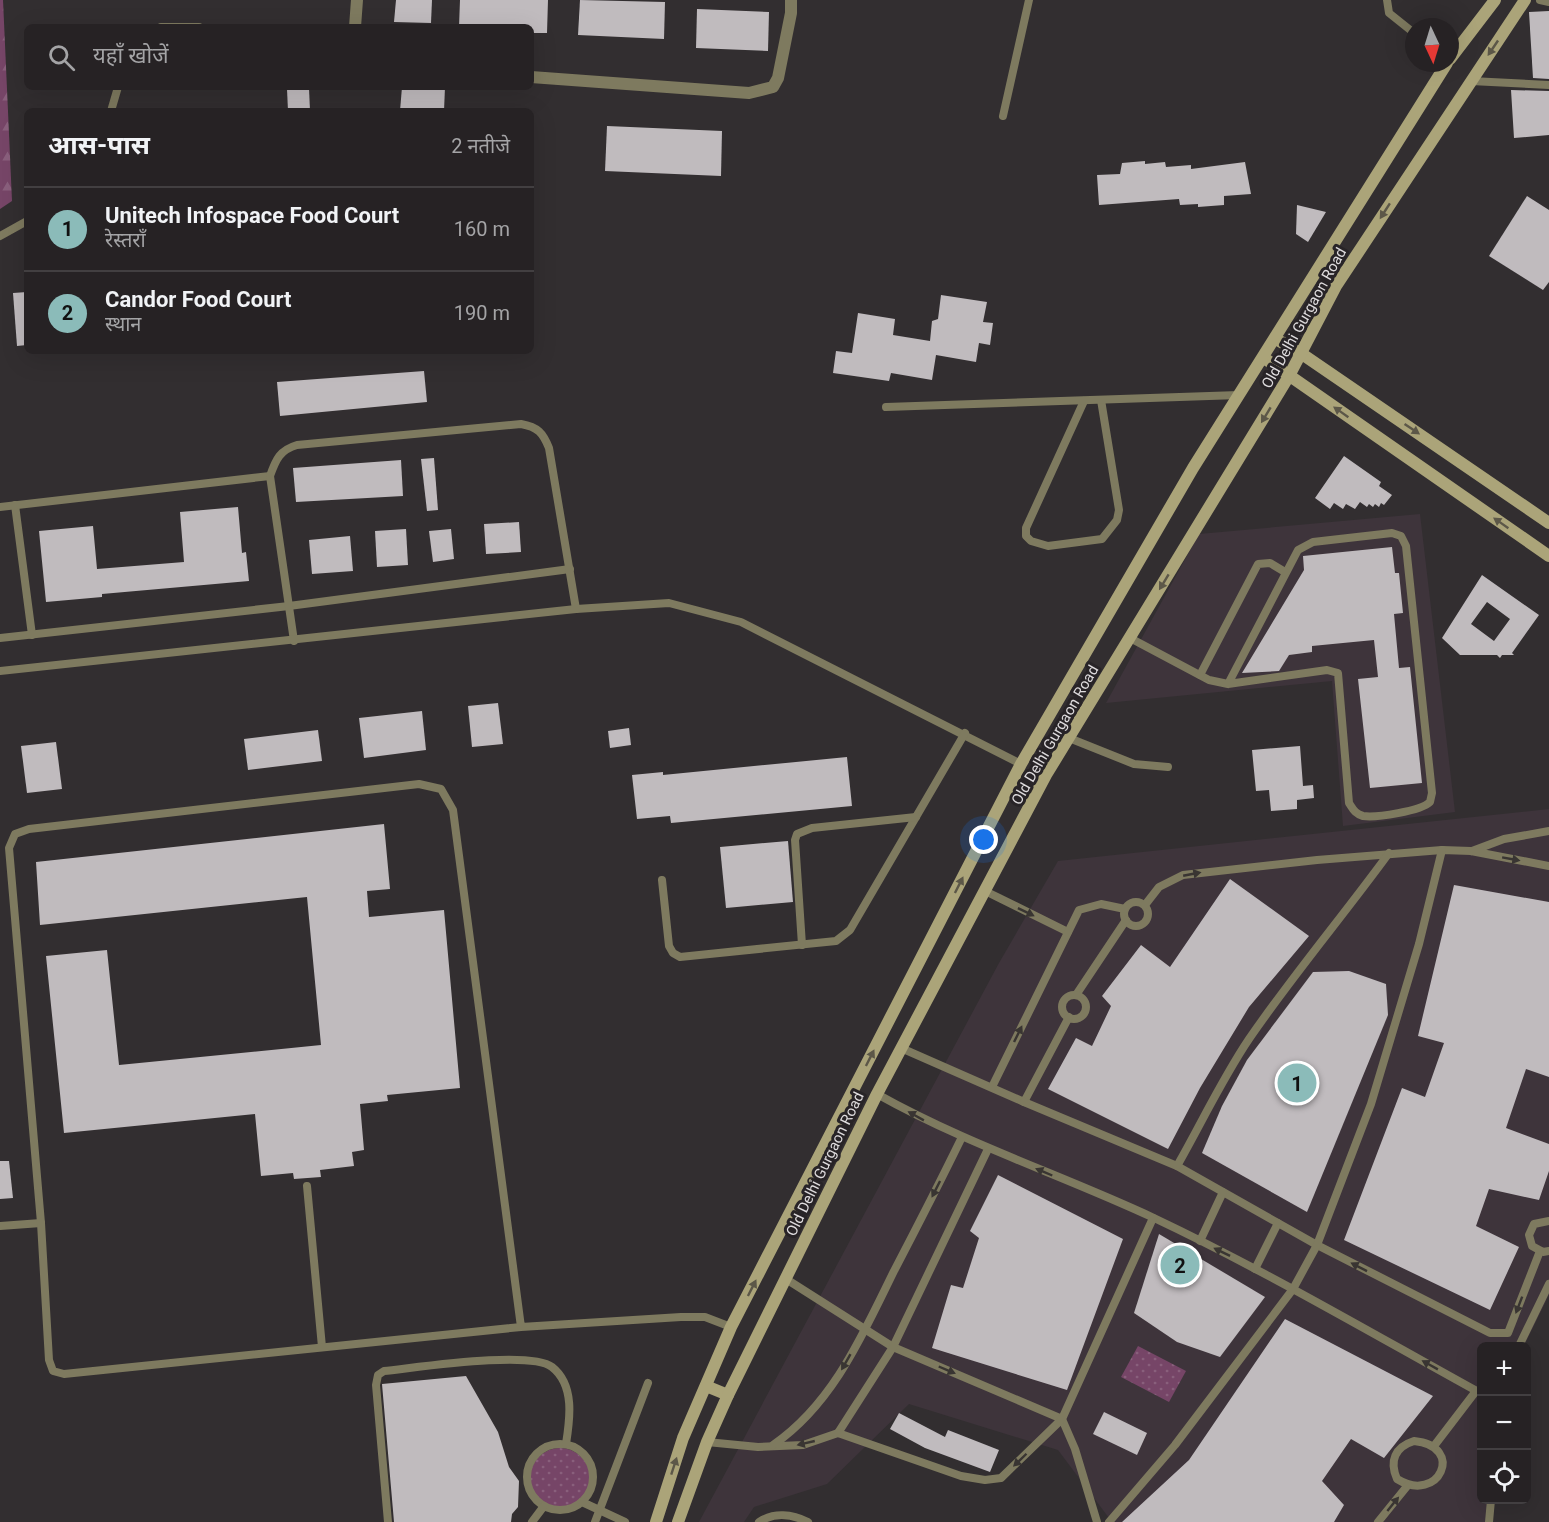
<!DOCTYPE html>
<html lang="hi">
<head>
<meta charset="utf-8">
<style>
  :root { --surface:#262224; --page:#322f31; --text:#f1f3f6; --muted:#a4a4a6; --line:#423f41; --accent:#8bbbb9 }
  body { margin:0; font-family:Roboto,"Noto Sans Devanagari",sans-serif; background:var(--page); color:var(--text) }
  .controls { position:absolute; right:18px; bottom:18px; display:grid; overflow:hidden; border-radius:9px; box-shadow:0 6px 24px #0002 }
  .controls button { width:54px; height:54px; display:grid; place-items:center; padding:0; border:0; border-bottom:2px solid var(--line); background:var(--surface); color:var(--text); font:30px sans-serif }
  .compass { position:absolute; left:1405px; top:18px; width:54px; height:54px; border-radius:50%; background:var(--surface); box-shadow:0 6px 24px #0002; rotate:176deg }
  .you { position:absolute; left:984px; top:840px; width:21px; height:21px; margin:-15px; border:4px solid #fff; border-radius:50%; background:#1a73e8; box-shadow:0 0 0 9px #1a73e833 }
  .badge { display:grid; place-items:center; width:39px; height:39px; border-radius:50%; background:var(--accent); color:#111; font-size:20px; font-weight:700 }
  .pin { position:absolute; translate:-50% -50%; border:3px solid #fff; box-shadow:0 2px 6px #0006 }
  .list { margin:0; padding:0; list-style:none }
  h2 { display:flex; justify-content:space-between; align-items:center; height:78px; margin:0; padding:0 24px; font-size:26px }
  h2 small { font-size:20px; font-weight:400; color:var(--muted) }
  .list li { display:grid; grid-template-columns:39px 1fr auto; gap:18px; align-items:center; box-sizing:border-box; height:84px; padding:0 24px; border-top:2px solid var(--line) }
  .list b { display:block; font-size:22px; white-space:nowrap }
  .list p { margin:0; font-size:20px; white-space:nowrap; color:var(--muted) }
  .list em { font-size:20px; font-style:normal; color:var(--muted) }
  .icon { flex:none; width:33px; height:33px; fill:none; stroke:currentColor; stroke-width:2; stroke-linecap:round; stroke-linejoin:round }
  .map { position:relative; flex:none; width:1549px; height:1522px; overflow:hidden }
  .search { position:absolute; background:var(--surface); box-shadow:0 6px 24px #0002; left:24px; top:24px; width:510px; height:66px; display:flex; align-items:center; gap:15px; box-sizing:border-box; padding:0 21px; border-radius:9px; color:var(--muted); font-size:22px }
  .panel { position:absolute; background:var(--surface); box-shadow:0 6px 24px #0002; left:24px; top:108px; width:510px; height:246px; border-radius:9px }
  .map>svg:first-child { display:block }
  .built { fill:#3e343b }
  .forest { fill:url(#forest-firs) }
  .park { fill:url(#park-dots) }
  .building { fill:#c0bbbe; fill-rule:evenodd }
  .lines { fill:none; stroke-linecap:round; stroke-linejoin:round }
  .lane { stroke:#7e7a5f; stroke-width:8 }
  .street { stroke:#7e7a5f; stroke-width:12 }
  .secondary { stroke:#aba479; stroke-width:12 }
  .oneway { fill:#5c5748 }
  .oneway2 { fill:#393532 }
  .labels { text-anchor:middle; stroke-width:6; stroke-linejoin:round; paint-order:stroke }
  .street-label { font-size:15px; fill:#dedbdd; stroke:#282427 }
</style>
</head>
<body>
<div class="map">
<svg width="1549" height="1522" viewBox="0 0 1549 1522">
  <defs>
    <pattern id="forest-firs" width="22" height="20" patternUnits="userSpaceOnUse" patternTransform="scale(1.5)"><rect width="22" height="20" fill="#764567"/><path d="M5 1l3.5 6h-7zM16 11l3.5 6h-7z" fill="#895f7c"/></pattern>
    <pattern id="park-dots" width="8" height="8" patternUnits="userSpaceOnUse" patternTransform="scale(1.5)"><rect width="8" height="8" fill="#764567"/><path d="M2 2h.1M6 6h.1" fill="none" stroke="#895f7c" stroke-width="1.8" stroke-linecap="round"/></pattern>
  </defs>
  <rect width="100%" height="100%" fill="#322e30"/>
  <!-- built -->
  <g class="built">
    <path d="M1420 514 1455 812 1343 826 1332 681 1106 703 1199 534Z"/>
    <path d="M1549 809V1295L1524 1346H1482V1500H1493L1492 1522H1112L1058 1450 909 1404 827 1484 754 1507 744 1522H699L999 963 1058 861Z"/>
  </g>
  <!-- forest -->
  <path class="forest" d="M0 0H3L12 201 0 209Z"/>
  <!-- park -->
  <g class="park">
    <path d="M1138 1346 1186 1371 1169 1402 1121 1377Z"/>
    <circle cx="560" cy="1478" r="30"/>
  </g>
  <!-- building -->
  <g class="building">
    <path d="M396 0H432L431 23 394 22Z"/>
    <path d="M460 0H548L547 33H531V27H459Z"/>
    <path d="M580 0 665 2 664 39 578 35Z"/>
    <path d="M697 9 769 12 768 51 696 48Z"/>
    <path d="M1549 11V79L1533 78 1529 12Z"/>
    <path d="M402 87H445L444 111H400Z"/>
    <path d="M309 88 310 111H288L287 89Z"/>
    <path d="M1511 90 1549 91V135L1514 138Z"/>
    <path d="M607 126 722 131 721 176 605 171Z"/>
    <path d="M1145 161V164L1165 162 1166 167 1191 165V169L1245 162 1251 194 1224 196V205L1198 207V204L1180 205 1179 199 1099 205 1097 175 1120 174 1122 163Z"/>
    <path d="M1527 196 1549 210V282L1543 290 1489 256Z"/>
    <path d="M1297 205 1326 212 1308 242 1296 234Z"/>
    <path d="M27 292V345L17 346 13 293Z"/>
    <path d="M941 295 987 302 983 322 993 323 990 345 979 343 976 362 936 355 932 380 891 373 889 381 833 373 836 351 852 353 858 313 895 319 893 335 930 341 932 321 938 319Z"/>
    <path d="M424 371 427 402 280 416 277 382Z"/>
    <path d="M1344 456 1381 482 1379 486 1392 495 1384 505 1381 503 1379 507 1375 504 1373 507 1369 504 1367 507 1360 502 1355 509 1346 504 1343 509 1334 503 1330 509 1315 498Z"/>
    <path d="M434 458 438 510 427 511 421 459Z"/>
    <path d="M401 460 403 496 296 502 293 468Z"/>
    <path d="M238 507 242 553 246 552 249 581 102 594V597L46 602 39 531 93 526 97 569 184 562 180 512Z"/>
    <path d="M519 522 521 552 486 554 484 524Z"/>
    <path d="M406 529 408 565 377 567 375 531Z"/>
    <path d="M451 529 454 559 433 562 429 531Z"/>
    <path d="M350 536 353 571 312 574 309 540Z"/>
    <path d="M1392 547 1395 573H1399L1403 613 1394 614 1399 668 1410 667 1422 783 1370 788 1358 679 1378 677 1374 640 1312 646V652L1289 655 1279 671 1242 673 1304 570 1303 556Z"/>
    <path d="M1482 575 1539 615 1512 653 1514 655H1502L1500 658 1497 655H1460L1442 638ZM1487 602 1510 619 1494 641 1471 624Z"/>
    <path d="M498 703 503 744 472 747 468 706Z"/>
    <path d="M422 711 426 750 364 758 359 718Z"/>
    <path d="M629 728 631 745 610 748 608 731Z"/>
    <path d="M318 730 322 761 248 770 244 739Z"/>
    <path d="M56 742 62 789 27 793 21 746Z"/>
    <path d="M1300 746 1303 786 1313 785 1314 798 1297 800V809L1271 811 1269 790 1256 791 1252 750Z"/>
    <path d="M847 757 852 806 671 823 670 816 637 819 632 775 663 772V775Z"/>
    <path d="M384 824 390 889 367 891 369 917 444 910 460 1088 387 1095 388 1101 360 1104 364 1150 352 1152 354 1166 320 1170 321 1177 294 1179 293 1173 261 1176 255 1114 64 1133 46 956 107 950 119 1065 321 1045 307 897 40 925 36 862Z"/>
    <path d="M788 841 793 902 726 908 720 847Z"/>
    <path d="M1230 879 1309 936 1249 1007 1200 1088 1168 1149 1048 1089 1076 1038 1092 1046 1111 1006 1102 996 1141 945 1170 967Z"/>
    <path d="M1454 885 1549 902V1077L1526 1069 1506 1128 1549 1144V1171L1539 1200 1489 1189 1476 1226 1519 1247 1490 1310 1344 1240 1402 1088 1425 1097 1444 1043 1418 1036Z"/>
    <path d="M1349 971 1386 984 1388 1015 1307 1212 1202 1153 1222 1106 1247 1060 1313 972Z"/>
    <path d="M0 1161H9L13 1198 0 1199Z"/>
    <path d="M998 1175 1123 1239 1067 1390 932 1348 951 1285 963 1288 979 1238 970 1231Z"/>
    <path d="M1159 1234 1265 1297 1220 1357 1177 1342 1134 1313Z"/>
    <path d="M1285 1319 1433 1396 1384 1458 1351 1439 1322 1481 1344 1505 1334 1522H1122L1189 1460Z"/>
    <path d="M466 1376 498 1432 509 1467 519 1481 518 1507 512 1514 511 1522H394L382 1384Z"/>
    <path d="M1104 1412 1147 1433 1137 1455 1093 1434Z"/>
    <path d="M899 1413 945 1437 948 1430 999 1450 990 1472 925 1448 890 1429Z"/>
  </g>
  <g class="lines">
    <!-- lane -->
    <g class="lane">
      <path d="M1387 0 1389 13 1414 33"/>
      <path d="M1540 0 1549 2"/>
      <path d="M161 27H199"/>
      <path d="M1471 81 1549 85"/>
      <path d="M111 111 118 87"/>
      <path d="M1003 116 1029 0"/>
      <path d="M0 236 27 221"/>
      <path d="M1084 401 1026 528V536L1031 541 1048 546 1102 539 1117 520 1119 510 1101 400"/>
      <path d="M886 407 1239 395"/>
      <path d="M15 505 32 635"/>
      <path d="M0 507 270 476"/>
      <path d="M0 638 289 606 570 569"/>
      <path d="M1130 638 1209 680 1228 684 1327 670 1338 673 1349 803C1353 809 1355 814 1363 816 1376 818 1421 811 1430 802L1432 793 1406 546 1401 536 1392 533 1313 542 1298 550 1228 684"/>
      <path d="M294 641 270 476C276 459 280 450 297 445L521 424C538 427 543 433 549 448L576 609"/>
      <path d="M0 671 576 609 669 603 741 622 1021 764"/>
      <path d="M1200 675 1258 564 1270 563 1285 572"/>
      <path d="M1069 738 1134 764 1168 767"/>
      <path d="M1472 851 1504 839 1549 831"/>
      <path d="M662 880 669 946 673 953 680 957 836 941 850 930 965 733"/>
      <path d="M985 891 1068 932"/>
      <circle cx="1136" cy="914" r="12"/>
      <path d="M1145 905 1159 887 1183 875 1317 860 1442 850 1471 851 1549 866"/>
      <path d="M802 945 795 840 797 834 812 828 916 817"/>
      <path d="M1076 995 1126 920"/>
      <circle cx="1074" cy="1007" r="12"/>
      <path d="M901 1048 1024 1102 1069 1017"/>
      <path d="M992 1087 1079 910 1101 904 1125 909"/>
      <path d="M877 1094C966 1144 1062 1175 1154 1218 1266 1271 1373 1334 1482 1394"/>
      <path d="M1024 1102 1177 1166 1317 1245 1490 1333H1508L1540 1251"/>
      <path d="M1177 1166C1201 1124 1222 1079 1249 1039 1293 975 1343 916 1389 853"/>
      <path d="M307 1186 322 1347"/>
      <path d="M1549 1221 1534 1224 1529 1235 1532 1246 1543 1252 1549 1251"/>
      <path d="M0 1226 41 1223"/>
      <path d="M1200 1241 1223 1192"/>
      <path d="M1255 1269 1278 1223"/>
      <path d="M786 1279 893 1347 1062 1419 1075 1449 1097 1522"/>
      <path d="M521 1327 453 810 441 789 419 784 29 829 15 834 9 848 41 1223 49 1360 53 1371 64 1374 521 1327 681 1317H705L731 1327"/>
      <path d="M1519 1346 1549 1284"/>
      <path d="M838 1433 893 1347 988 1149"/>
      <path d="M1414 1441C1466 1446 1439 1505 1397 1479 1389 1461 1395 1447 1414 1441Z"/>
      <path d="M707 1442 758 1447 803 1445 838 1433 961 1476 985 1480 1001 1478 1062 1419 1153 1218"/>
      <circle cx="560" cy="1477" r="33"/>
      <path d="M773 1445C833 1404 863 1334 894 1271 917 1227 940 1182 962 1137"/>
      <path d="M1434 1446 1476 1391"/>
      <path d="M582 1502 625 1522"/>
      <path d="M388 1522 376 1385 378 1375 384 1371C415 1368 530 1350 552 1367 575 1385 570 1419 566 1444"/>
      <path d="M532 1522 544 1506"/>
      <path d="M595 1522 648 1383"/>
      <path d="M759 1522C774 1512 792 1514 808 1522"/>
      <path d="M1109 1522 1175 1445 1293 1289 1317 1245 1371 1104 1419 944 1442 850"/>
      <path d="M1378 1522 1408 1485"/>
      <path d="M1489 1522 1491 1500"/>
    </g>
    <!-- street -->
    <g class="street">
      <path d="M355 27 357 0"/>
      <path d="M531 77 749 93 773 87 778 78 791 13V0"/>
    </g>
    <!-- secondary -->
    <g class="secondary">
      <path d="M1450 59 1495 0"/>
      <path d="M1276 339 1302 354 1549 523"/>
      <path d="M1264 358 1549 556"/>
      <path d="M706 1386 728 1395"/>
      <path d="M656 1522 683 1438 731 1327 1021 764 1193 468 1447 63"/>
      <path d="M678 1522 707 1442 728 1395 877 1094 1046 775 1289 376 1336 286 1525 0"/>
    </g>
  </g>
  <!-- one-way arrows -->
  <defs><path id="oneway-solid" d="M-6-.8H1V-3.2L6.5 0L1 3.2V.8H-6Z" transform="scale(1.5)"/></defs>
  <g class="oneway">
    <use href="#oneway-solid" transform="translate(1493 48) rotate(124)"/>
    <use href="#oneway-solid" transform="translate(1385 211) rotate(123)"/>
    <use href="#oneway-solid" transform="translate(1341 412) rotate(-145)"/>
    <use href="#oneway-solid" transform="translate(1266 415) rotate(121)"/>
    <use href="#oneway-solid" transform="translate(1412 429) rotate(34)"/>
    <use href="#oneway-solid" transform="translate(1501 523) rotate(-145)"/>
    <use href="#oneway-solid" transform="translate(1164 582) rotate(121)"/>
    <use href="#oneway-solid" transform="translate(959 885) rotate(-63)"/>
    <use href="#oneway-solid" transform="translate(870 1058) rotate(-63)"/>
    <use href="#oneway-solid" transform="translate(752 1288) rotate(-63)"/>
    <use href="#oneway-solid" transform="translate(674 1466) rotate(-72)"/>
  </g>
  <g class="oneway2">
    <use href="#oneway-solid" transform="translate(1511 859) rotate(10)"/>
    <use href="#oneway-solid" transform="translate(1192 874) rotate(-11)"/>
    <use href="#oneway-solid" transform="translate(1026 912) rotate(26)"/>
    <use href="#oneway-solid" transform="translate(1018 1034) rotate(-64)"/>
    <use href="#oneway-solid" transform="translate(916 1116) rotate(-151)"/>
    <use href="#oneway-solid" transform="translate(1044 1172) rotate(-157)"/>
    <use href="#oneway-solid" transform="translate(936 1189) rotate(117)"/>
    <use href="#oneway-solid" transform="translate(1222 1252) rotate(-154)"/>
    <use href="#oneway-solid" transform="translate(1359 1267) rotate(-153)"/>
    <use href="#oneway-solid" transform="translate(1519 1305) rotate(111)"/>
    <use href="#oneway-solid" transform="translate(846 1362) rotate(120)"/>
    <use href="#oneway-solid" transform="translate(1430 1365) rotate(-151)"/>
    <use href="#oneway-solid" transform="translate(947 1370) rotate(23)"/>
    <use href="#oneway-solid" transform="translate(806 1443) rotate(167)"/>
    <use href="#oneway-solid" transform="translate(1020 1460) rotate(136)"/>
    <use href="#oneway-solid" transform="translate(1393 1504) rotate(-51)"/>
  </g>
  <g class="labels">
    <!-- street labels -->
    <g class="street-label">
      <text transform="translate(1304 318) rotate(-61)" y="5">Old Delhi Gurgaon Road</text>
      <text transform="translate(1055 735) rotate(-60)" y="5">Old Delhi Gurgaon Road</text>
      <text transform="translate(825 1164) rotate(-64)" y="5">Old Delhi Gurgaon Road</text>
    </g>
  </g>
</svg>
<div class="controls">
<button>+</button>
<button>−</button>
<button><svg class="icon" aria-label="locate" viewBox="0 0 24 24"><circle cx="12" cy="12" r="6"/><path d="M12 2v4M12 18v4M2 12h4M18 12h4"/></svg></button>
</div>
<svg class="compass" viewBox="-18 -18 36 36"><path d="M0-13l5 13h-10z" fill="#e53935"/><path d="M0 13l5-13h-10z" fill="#a4a4a6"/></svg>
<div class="you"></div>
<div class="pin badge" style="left:1297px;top:1083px">1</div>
<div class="pin badge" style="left:1180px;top:1265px">2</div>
<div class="search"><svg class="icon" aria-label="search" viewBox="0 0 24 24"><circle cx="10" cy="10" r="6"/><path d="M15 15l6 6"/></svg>यहाँ खोजें</div>
<section class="panel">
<h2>आस-पास<small>2 नतीजे</small></h2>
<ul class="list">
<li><span class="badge">1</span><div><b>Unitech Infospace Food Court</b><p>रेस्तराँ</p></div><em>160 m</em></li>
<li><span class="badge">2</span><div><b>Candor Food Court</b><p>स्थान</p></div><em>190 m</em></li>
</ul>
</section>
</div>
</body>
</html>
